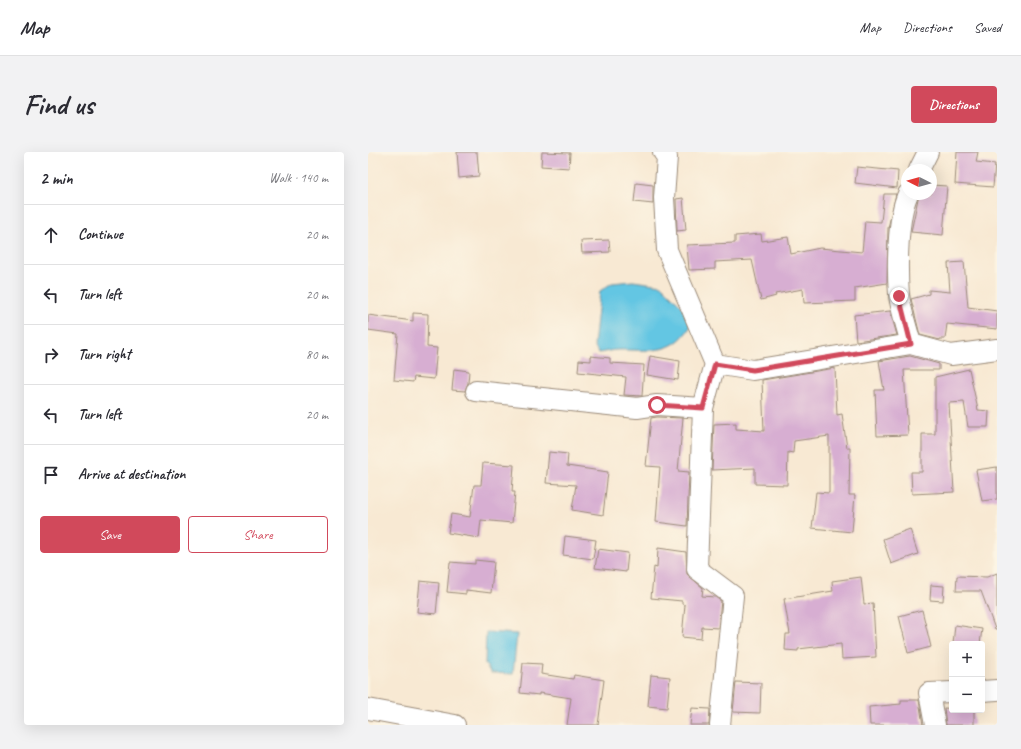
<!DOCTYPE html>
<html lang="en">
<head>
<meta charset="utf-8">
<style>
  :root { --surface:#fff; --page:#f2f2f3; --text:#2b2b33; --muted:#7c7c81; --line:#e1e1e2; --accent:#d1495b }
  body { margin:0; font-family:Caveat,sans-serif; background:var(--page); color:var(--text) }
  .controls { position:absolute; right:12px; bottom:12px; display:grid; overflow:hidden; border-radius:4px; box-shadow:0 4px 16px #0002 }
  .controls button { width:36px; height:36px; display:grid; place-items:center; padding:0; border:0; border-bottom:1px solid var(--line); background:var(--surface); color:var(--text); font:20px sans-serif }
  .compass { position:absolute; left:533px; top:12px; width:36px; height:36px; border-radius:50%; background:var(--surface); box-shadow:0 4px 16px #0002; rotate:276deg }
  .stop { position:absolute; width:12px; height:12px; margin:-9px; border:3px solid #d1495b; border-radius:50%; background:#fff }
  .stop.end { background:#d1495b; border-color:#fff; box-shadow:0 1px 4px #0008 }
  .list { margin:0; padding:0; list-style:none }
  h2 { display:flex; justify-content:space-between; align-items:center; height:52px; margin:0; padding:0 16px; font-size:17px }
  h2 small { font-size:13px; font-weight:400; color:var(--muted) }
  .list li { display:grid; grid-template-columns:26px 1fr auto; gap:12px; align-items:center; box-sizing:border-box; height:60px; padding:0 16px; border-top:1px solid var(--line) }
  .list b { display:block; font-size:15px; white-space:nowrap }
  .list em { font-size:13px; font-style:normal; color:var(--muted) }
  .actions { display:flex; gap:8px; padding:12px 16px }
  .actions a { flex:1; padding:9px 0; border:1px solid var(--accent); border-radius:4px; text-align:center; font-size:14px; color:var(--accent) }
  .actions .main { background:var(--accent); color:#fff }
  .icon { flex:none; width:22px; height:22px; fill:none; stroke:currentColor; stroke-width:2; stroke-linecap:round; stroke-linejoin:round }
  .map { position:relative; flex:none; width:629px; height:573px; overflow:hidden; border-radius:4px }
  header { display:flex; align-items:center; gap:24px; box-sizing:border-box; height:56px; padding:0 20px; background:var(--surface); border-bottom:1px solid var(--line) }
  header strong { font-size:19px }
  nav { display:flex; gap:22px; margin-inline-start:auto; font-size:14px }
  .intro { display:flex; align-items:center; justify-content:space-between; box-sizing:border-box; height:96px; padding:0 24px }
  h1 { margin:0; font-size:28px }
  .button { padding:10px 18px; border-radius:4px; background:var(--accent); color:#fff; font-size:14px; font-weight:700 }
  main { display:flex; gap:24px; padding:0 24px }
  aside { flex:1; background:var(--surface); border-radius:4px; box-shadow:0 4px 16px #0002 }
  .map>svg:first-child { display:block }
  .water { fill:#64c6e3; stroke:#507880 }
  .building { fill:#d7aed2 }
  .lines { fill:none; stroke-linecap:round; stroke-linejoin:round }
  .minor-casing { stroke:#9a8a78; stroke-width:22 }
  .minor { stroke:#fff; stroke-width:20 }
  .route { stroke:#d1495b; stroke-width:5 }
</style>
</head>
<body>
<header>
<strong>Map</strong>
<nav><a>Map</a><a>Directions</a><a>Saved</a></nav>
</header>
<div class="intro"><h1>Find us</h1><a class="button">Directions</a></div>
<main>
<aside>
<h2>2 min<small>Walk · 140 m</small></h2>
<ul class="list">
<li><svg class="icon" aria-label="ahead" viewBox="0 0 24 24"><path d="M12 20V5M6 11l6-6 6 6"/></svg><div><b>Continue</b></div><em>20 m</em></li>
<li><svg class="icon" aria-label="left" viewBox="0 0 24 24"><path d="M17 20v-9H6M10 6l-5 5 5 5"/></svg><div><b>Turn left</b></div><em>20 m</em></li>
<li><svg class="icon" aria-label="right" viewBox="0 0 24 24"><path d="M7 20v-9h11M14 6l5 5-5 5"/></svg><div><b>Turn right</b></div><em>80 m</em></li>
<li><svg class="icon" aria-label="left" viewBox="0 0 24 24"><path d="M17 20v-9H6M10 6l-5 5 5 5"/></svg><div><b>Turn left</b></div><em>20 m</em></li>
<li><svg class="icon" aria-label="arrive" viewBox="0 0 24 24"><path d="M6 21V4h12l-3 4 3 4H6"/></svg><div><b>Arrive at destination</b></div></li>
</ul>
<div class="actions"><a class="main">Save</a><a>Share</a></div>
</aside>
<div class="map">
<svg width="629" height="573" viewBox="0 0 629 573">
  <rect width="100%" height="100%" fill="#fcf5e5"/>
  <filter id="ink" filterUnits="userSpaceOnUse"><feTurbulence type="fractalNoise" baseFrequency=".025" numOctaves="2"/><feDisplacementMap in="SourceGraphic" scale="8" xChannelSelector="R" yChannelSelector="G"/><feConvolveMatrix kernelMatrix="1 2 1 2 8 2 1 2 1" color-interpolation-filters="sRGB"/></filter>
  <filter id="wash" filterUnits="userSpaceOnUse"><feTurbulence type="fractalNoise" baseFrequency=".012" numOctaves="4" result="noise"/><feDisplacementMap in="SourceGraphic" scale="16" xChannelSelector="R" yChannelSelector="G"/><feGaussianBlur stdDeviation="0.9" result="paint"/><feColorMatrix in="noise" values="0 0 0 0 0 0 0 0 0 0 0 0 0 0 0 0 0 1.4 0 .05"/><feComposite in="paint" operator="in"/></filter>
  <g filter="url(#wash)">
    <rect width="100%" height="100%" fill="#f8e9d3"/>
    <!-- water -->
    <g class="water">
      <path d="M265 129 293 133 317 157 322 175C304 205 278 197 249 198 243 198 237 200 231 201L226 194 232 139 244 131Z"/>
      <path d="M118 480 149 482 145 522 123 521 117 512Z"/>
    </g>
    <g id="blocks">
      <!-- building -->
      <g class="building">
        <path d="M89 0H109L111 24 91 26Z"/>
        <path d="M174 0 202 1 201 16 173 14Z"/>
        <path d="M589 0H610L608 10 627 12 625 35 587 32Z"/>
        <path d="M489 15 530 19 529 36 487 31Z"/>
        <path d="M268 31 285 33V52L266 50Z"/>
        <path d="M563 33 579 34 575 83 543 80 551 42H563Z"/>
        <path d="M516 42H528L520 76 519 131 487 136V149L436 151 435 137 407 142 408 144 393 148 384 108 347 110V117L321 118 319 93 367 91V84L393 82 394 89 420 85 423 102 452 96 494 100 497 69 513 70Z"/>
        <path d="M315 46 318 78 309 79 308 47Z"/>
        <path d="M241 88 242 100 214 101 213 89Z"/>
        <path d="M596 110 600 155 629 159V177L579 172 577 187H572V188L552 183 543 147 561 142V138L582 140 580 111Z"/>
        <path d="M522 159 529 183 488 189 486 163Z"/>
        <path d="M45 161 60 162 59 195 69 196 66 227 46 225 45 230 26 228 30 182 0 178V163L45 169Z"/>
        <path d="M223 204 242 206V211L276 213 274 244 256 243 258 225 210 220 211 208 223 209Z"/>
        <path d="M282 204 312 209 310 228 279 223Z"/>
        <path d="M542 204 571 212V218H536L540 283 509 284 507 238H516L511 209Z"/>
        <path d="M467 216 469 263 474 262 479 296H482L481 343H487L484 380 444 376 448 340 461 341V284L426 289 425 301 420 300 419 333 387 332V316L344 318 346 272 368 271V277L396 279 394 228Z"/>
        <path d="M86 217 101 219 100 231 97 239 84 238Z"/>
        <path d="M601 217 610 258 621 259 620 275H600L596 250 581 251 586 340 544 342 543 320H554V282H567V225Z"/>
        <path d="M289 265 315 266 310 319 321 320 319 374 288 370 292 315 278 314 283 266Z"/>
        <path d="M181 300 200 302 199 314 240 320 235 363 204 358 208 333 178 331Z"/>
        <path d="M115 311 146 313 144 340H147L144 371 113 368 111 386 80 381 83 362 102 365 106 333H113Z"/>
        <path d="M629 315V347L614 349 608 318Z"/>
        <path d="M542 377 550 402 523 412 515 387Z"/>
        <path d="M197 384 228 388 225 407 195 403Z"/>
        <path d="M290 396 318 400 319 422 335 436 334 444 347 445 353 449 350 476 334 475 333 487 314 485 317 453 314 452V449L283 446 286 415 289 416Z"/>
        <path d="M230 397 260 401 258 420 227 416Z"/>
        <path d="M107 408 126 410 123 441 98 438V442L79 440 82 410 107 412Z"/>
        <path d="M629 421V477H627L613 439H588L589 424 619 425Z"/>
        <path d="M493 425 496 452 505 451 508 505 474 507 473 492 430 497V499L417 498 418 482H422L416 447 465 439 464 429Z"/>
        <path d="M52 429 71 431 68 462 49 460Z"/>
        <path d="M563 433 576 434 575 449 562 448Z"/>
        <path d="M554 458 563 495 540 501 531 464Z"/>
        <path d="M587 473 614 477 612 492H585Z"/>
        <path d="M155 511 174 512 173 522 205 527 206 523 236 528 230 573H199L203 546 171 541V543L152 541Z"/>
        <path d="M283 523 302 525 299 556 280 554Z"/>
        <path d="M368 530 393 531 392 561 365 560Z"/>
        <path d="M533 548H551L555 573H502L501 555 533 552Z"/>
        <path d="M324 556 342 557 341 573H322Z"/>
        <path d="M576 556 606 558V573H578Z"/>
      </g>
    </g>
  </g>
  <g filter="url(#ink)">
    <use href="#blocks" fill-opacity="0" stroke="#9a8a78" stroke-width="1"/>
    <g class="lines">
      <defs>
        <g id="minor">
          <path d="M295 0 299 5 296 46 299 98 347 212 335 256 329 417 365 444 352 573"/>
          <path d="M551 18 560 0"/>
          <path d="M540 42C529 65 529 117 531 143 533 159 539 176 543 192"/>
          <path d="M347 212 385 218 543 192 583 203 629 197"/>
          <path d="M108 239 269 256 289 253 335 256"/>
          <path d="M614 539 629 538"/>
          <path d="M0 557 87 573"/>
          <path d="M567 573 561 541 584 540"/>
        </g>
      </defs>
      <!-- minor casing -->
      <use href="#minor" class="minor-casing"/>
      <!-- minor -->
      <use href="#minor" class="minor"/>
    </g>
  </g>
  <g class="lines" filter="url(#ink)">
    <!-- route -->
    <path class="route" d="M289 253 335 256 347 212 385 218 543 192 531 144"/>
  </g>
</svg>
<div class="controls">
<button>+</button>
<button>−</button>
</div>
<svg class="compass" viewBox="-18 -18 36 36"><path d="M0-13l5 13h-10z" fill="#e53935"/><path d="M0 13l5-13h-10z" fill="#7c7c81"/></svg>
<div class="stop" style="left:289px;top:253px"></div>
<div class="stop end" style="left:531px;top:144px"></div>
</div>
</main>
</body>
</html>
